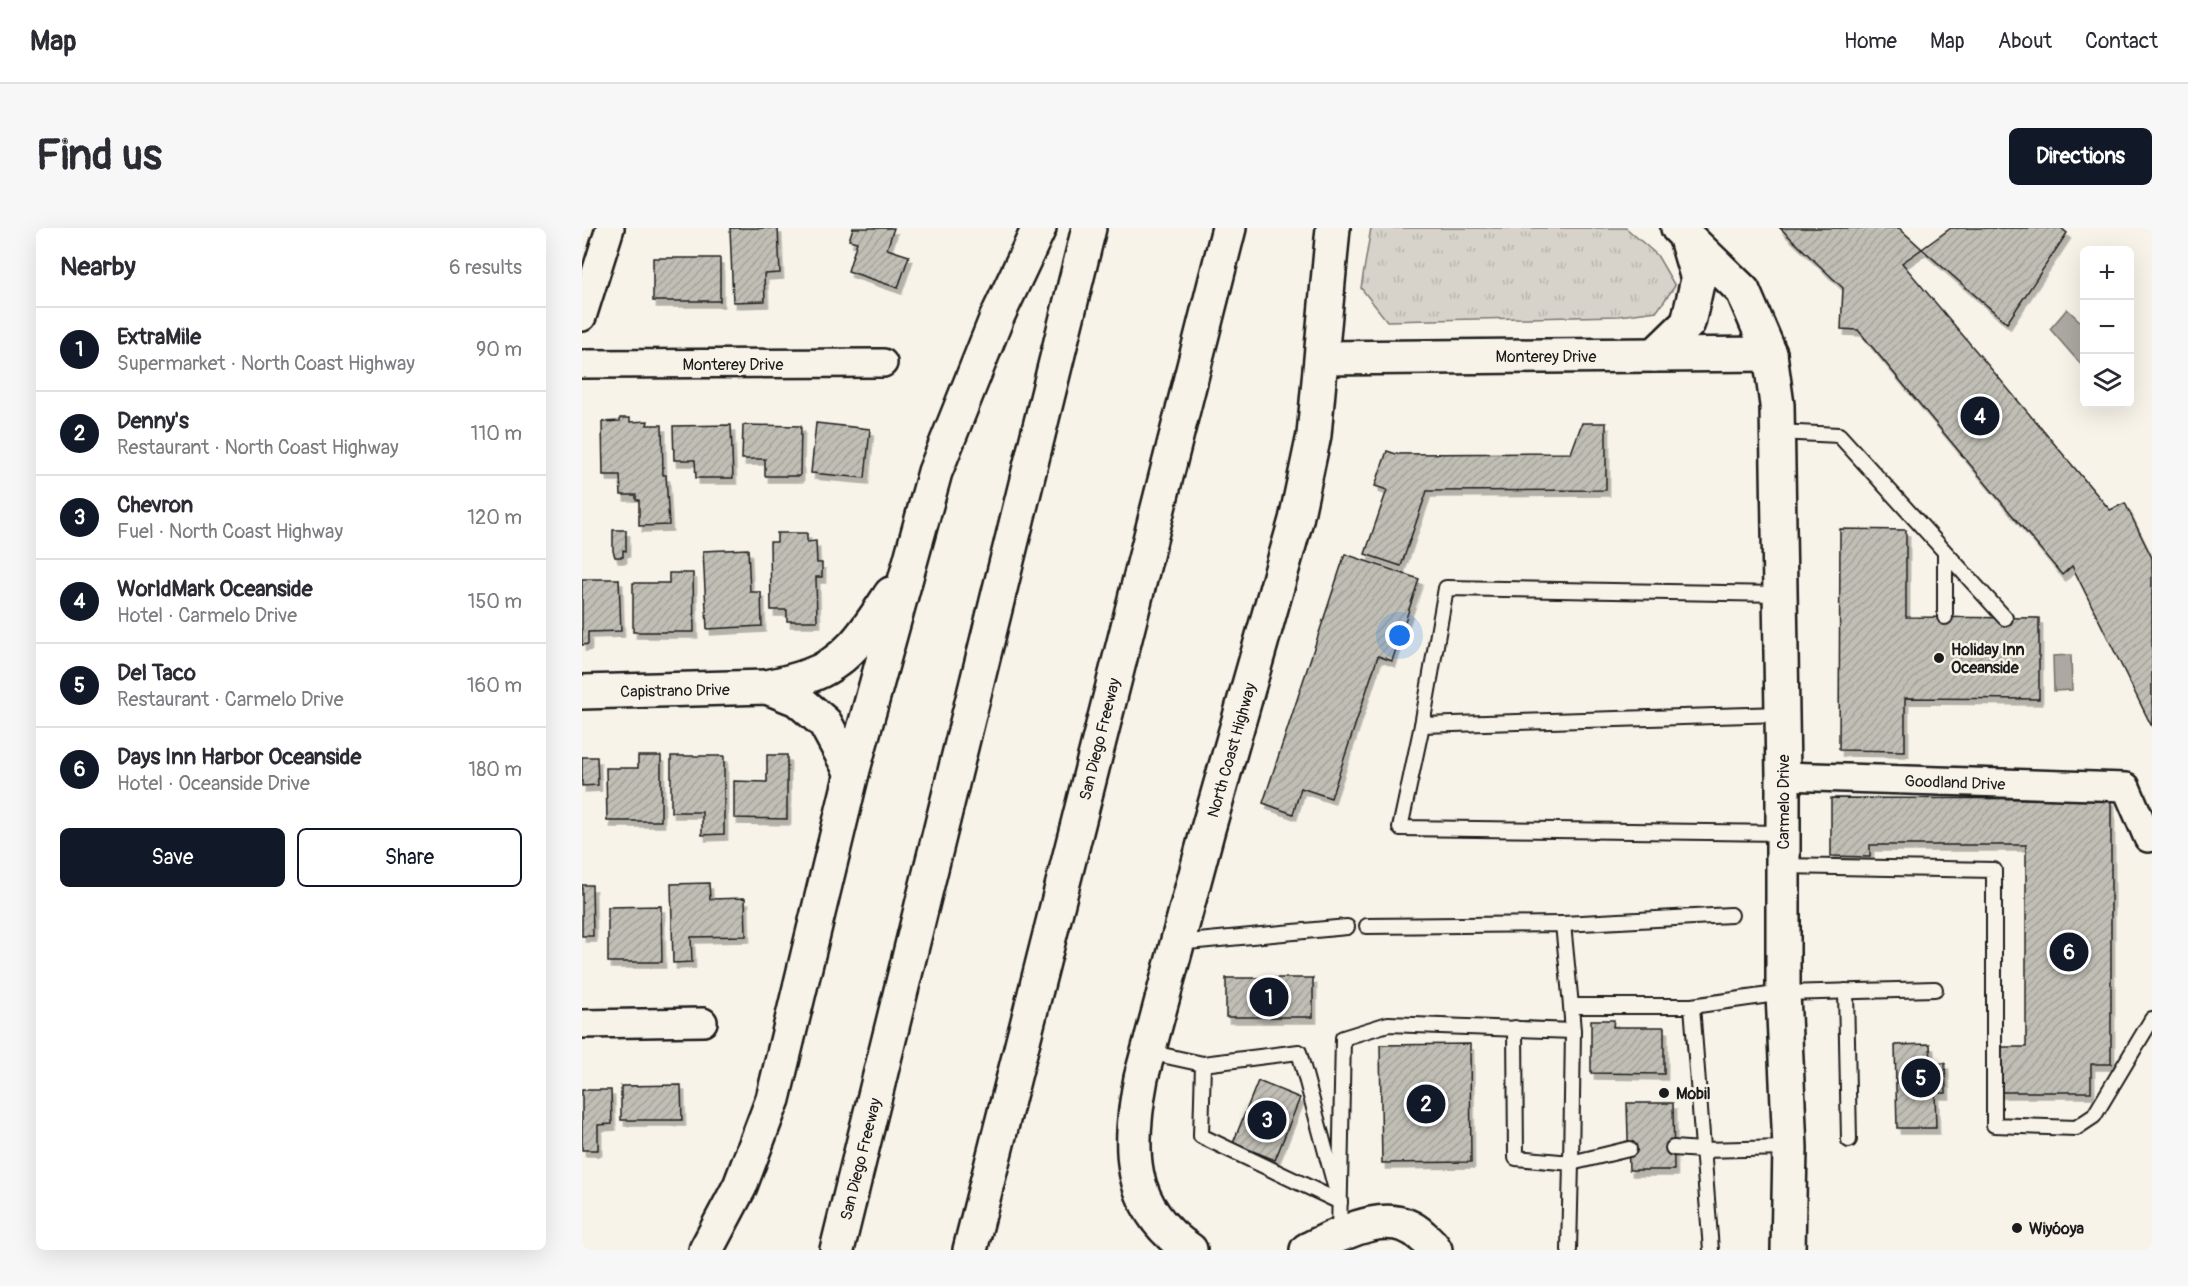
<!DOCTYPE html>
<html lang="en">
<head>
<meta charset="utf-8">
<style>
  :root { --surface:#fff; --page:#f7f7f7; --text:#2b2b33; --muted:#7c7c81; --line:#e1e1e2; --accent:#111827 }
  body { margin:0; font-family:Pangolin,sans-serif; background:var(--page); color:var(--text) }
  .controls { position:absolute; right:18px; top:18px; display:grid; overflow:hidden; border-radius:9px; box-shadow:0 6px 24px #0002 }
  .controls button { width:54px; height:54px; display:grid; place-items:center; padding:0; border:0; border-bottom:2px solid var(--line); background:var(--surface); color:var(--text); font:30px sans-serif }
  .you { position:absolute; left:818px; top:408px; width:21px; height:21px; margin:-15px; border:4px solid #fff; border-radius:50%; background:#1a73e8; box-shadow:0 0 0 9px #1a73e833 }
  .badge { display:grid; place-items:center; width:39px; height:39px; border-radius:50%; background:var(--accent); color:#fff; font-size:20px; font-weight:700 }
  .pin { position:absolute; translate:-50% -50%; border:3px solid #fff; box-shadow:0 2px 6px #0006 }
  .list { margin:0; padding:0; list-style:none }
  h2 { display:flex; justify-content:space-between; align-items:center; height:78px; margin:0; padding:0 24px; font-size:26px }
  h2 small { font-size:20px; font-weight:400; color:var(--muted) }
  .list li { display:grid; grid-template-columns:39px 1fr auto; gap:18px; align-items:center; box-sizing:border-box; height:84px; padding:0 24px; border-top:2px solid var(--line) }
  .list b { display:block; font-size:22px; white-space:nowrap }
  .list p { margin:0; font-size:20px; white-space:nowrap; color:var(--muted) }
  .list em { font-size:20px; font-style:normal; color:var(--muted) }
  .actions { display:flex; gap:12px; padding:18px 24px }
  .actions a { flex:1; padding:14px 0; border:2px solid var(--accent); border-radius:9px; text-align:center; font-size:21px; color:var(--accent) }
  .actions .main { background:var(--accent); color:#fff }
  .icon { flex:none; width:33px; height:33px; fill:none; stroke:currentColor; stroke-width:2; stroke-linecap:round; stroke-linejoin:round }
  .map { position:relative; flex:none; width:1570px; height:1022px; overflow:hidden; border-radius:9px }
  header { display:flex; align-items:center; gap:36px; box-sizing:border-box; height:84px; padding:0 30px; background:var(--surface); border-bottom:2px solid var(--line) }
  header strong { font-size:28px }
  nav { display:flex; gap:33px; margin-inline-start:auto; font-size:21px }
  .intro { display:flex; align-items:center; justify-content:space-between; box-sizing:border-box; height:144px; padding:0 36px }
  h1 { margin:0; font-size:42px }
  .button { padding:15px 27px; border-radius:9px; background:var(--accent); color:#fff; font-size:21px; font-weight:700 }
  main { display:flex; gap:36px; padding:0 36px }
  aside { flex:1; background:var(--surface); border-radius:9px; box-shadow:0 6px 24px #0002 }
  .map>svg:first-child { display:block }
  .grass { fill:url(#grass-tufts); stroke:#7a7874; stroke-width:1.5 }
  .water { fill:#aca9a2; stroke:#72716c; stroke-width:1.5 }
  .building { fill:url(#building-hatch); stroke:#1c1c1c; stroke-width:1.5; filter:url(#shadow) }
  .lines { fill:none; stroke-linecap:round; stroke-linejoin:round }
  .lane-casing { stroke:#1c1c1c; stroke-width:18 }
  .street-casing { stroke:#1c1c1c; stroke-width:32 }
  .secondary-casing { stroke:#1c1c1c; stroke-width:38 }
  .primary-casing { stroke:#1c1c1c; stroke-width:38 }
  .highway-casing { stroke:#1c1c1c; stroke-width:38 }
  .lane { stroke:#f7f3e8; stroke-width:14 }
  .street { stroke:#f7f3e8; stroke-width:27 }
  .secondary { stroke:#f7f3e8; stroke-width:33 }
  .primary { stroke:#f7f3e8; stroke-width:33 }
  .highway { stroke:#f7f3e8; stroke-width:33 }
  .poi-dot { fill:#1c1c1c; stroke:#f7f3e8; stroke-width:2 }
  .labels { text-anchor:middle; stroke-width:5; stroke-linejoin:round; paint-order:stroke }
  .street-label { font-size:16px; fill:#1c1c1c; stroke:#f7f3e8 }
  .poi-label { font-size:16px; font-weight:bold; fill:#1c1c1c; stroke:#f7f3e8; text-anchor:start }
</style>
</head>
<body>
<header>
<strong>Map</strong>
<nav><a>Home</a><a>Map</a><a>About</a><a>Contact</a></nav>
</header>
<div class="intro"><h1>Find us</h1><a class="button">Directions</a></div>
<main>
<aside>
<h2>Nearby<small>6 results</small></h2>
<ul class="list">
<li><span class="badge">1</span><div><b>ExtraMile</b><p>Supermarket · North Coast Highway</p></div><em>90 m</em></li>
<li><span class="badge">2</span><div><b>Denny's</b><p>Restaurant · North Coast Highway</p></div><em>110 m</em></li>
<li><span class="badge">3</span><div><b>Chevron</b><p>Fuel · North Coast Highway</p></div><em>120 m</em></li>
<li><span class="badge">4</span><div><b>WorldMark Oceanside</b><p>Hotel · Carmelo Drive</p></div><em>150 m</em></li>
<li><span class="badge">5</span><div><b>Del Taco</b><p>Restaurant · Carmelo Drive</p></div><em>160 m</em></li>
<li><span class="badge">6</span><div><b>Days Inn Harbor Oceanside</b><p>Hotel · Oceanside Drive</p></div><em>180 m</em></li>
</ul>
<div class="actions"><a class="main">Save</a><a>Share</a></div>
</aside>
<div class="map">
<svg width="1570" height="1022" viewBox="0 0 1570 1022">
  <defs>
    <pattern id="grass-tufts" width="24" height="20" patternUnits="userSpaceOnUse" patternTransform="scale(1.5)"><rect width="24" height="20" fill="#d7d3cb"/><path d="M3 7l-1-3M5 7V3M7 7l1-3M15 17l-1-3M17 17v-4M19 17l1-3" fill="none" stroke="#b8b5ae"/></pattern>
    <pattern id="building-hatch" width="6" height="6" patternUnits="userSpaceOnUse" patternTransform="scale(1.5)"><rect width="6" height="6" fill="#c0beb5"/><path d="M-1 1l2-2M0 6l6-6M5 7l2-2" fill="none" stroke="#a4a39b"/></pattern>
    <filter id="shadow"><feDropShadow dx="3.5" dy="6" stdDeviation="0" flood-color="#0004"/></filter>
  </defs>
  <rect width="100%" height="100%" fill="#f7f3e8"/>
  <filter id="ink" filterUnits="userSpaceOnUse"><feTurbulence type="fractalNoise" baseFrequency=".0167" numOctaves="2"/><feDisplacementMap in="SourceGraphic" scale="12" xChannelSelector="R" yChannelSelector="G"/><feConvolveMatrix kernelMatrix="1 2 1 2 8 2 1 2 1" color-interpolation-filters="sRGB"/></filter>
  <g filter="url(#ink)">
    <!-- grass -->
    <path class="grass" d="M789 0H1044L1075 27 1093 58 1075 83 1037 88 805 93 779 60Z"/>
    <!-- water -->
    <g class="water">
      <path d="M1485 81 1502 97V140L1468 101Z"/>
      <path d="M1489 427 1490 462 1472 463 1471 428Z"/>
    </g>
    <!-- building -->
    <g class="building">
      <path d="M148 0H196L198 45 182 46 183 73 151 74Z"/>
      <path d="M271 0H312L305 21 327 28 316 60 266 43 275 14 267 12Z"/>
      <path d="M1198 0H1317L1340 21 1320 35 1528 282 1543 275 1570 330V499L1490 338 1480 347 1276 102 1259 101 1261 60Z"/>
      <path d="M1369 0H1479L1485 5 1425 95 1340 21Z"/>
      <rect x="71" y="30" width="67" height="43"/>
      <path d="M38 190H48V194L66 193 65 197H80L81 247H84L87 297 57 298V272H54V267H39L38 247H21L20 194 38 193Z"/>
      <path d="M234 195 288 201 283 250 229 245Z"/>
      <path d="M1000 195H1024V262L845 263 819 338 783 326 805 262 793 258 805 223 814 226 989 225Z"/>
      <path d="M149 197 151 250H114L113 232H92L91 198Z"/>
      <path d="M161 197 219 198 218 248H183V231H160Z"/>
      <path d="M1258 301 1324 302V389L1457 390V471L1323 470V523L1257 522Z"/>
      <path d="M31 302H44V323L41 322V329H33L31 323Z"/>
      <path d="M195 305H225V314L234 313 235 335H240V349H234L235 393H205V382H189L188 314H195Z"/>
      <path d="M166 321 168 364H179L180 398 125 401 121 323Z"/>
      <path d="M763 326 837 351 810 433 796 428 749 570 719 560 711 586 681 575Z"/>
      <path d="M87 345H111L112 404H51V355H87Z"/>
      <path d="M0 351H37L39 403 6 404V416L0 417Z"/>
      <path d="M185 527H205V591L152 590V553L185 554Z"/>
      <path d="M56 528H79V593H25L24 540H56Z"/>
      <path d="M89 528H142V606L120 607V584H89Z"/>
      <path d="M0 529H15L16 557 0 558Z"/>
      <path d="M1249 570 1529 571V836H1509V864H1418L1419 819H1444V617H1288V629L1249 628Z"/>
      <path d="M127 655 128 671 163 670 164 708 109 709 110 734 91 735 89 656Z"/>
      <path d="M0 657H10L11 708H0Z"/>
      <path d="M79 678 80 734H26V679Z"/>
      <rect x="644" y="750" width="87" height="39"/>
      <path d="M1009 792H1032L1031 799H1082V846L1009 845Z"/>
      <path d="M888 816 889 934 800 935 798 817Z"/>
      <path d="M1348 816 1349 836 1363 835 1364 865H1353L1354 900H1315L1313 817Z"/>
      <path d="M676 853 718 870 693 932 651 915Z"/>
      <path d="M99 857 100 892H39V858Z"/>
      <path d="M0 862H29L30 896 16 897V922H0Z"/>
      <path d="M1045 875H1091L1092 942H1047Z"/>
    </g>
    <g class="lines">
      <defs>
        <g id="lane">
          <path d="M1195 204 1257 207 1423 390"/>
          <path d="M1363 326V389"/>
          <path d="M1197 366 864 360 840 497 818 600 1201 605"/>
          <path d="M840 497 1200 486"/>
          <path d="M1201 638 1412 642V897L1494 900 1512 888 1570 791"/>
          <path d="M981 696 1149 687"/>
          <path d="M785 698 981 696 989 778"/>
          <path d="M595 715 765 699"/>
          <path d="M1264 763 1267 912"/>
          <path d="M1110 778 1129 1022"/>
          <path d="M933 800 934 930 989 935 987 1022"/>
          <path d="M991 803 989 935 1047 921"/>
          <path d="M566 824 621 836 619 908 758 974"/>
          <path d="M621 836 717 824 753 958"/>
          <path d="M1091 920 1120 922 1208 920"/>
          <path d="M757 1006 761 810 806 796 991 803 989 778H1110L1201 765 1353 761"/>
        </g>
        <g id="street">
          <path d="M0 89 28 0"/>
          <path d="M0 136 301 135"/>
          <path d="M1201 548 1544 559 1566 610"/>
          <path d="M0 796 121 794"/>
        </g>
        <g id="secondary">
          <path d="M1096 0 1161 63 1188 126 1195 177 1201 548V765L1208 920 1206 1022"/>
          <path d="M1073 127 1106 95 1112 69 1116 51 1103 7"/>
          <path d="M740 130 1188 126"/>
          <path d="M0 464 185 459 215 471 243 495 270 545"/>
        </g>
        <g id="primary">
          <path d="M608 1022C544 979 546 919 559 850L626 601 714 292 732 207 751 0"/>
          <path d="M725 1022C759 1006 808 977 840 1008 845 1012 850 1016 853 1022"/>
        </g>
        <g id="highway">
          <path d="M185 459C199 456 213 453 226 448 266 435 287 399 309 366"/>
          <path d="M124 1022 158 958 191 871 270 545 353 244 415 89 457 0"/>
          <path d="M255 1022 507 0"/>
          <path d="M388 1022 647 0"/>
        </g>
      </defs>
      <!-- lane casing -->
      <use href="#lane" class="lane-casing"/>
      <!-- street casing -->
      <use href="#street" class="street-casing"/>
      <!-- secondary casing -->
      <use href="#secondary" class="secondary-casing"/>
      <!-- primary casing -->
      <use href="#primary" class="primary-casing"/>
      <!-- highway casing -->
      <use href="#highway" class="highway-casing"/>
      <!-- lane -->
      <use href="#lane" class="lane"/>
      <!-- street -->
      <use href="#street" class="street"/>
      <!-- secondary -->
      <use href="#secondary" class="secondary"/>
      <!-- primary -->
      <use href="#primary" class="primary"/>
      <!-- highway -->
      <use href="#highway" class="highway"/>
    </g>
  </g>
  <!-- markers -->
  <g class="poi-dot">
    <circle cx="1357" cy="430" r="6"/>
    <circle cx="1082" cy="865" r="6"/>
    <circle cx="1435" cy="1000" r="6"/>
  </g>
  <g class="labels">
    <!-- street labels -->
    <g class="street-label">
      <text x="964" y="134">Monterey Drive</text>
      <text x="151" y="142">Monterey Drive</text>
      <text transform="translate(93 462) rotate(-1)" y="6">Capistrano Drive</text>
      <text transform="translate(517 511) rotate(-76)" y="6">San Diego Freeway</text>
      <text transform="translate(649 522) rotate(-74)" y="6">North Coast Highway</text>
      <text transform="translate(1373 554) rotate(2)" y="6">Goodland Drive</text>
      <text transform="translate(1201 574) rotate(-90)" y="6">Carmelo Drive</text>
      <text transform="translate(278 931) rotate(-76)" y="6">San Diego Freeway</text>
    </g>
    <!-- poi labels -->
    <g class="poi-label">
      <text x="1369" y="427">Holiday Inn<tspan x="1369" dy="18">Oceanside</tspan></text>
      <text x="1094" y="871">Mobil</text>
      <text x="1447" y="1006">Wiyóoya</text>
    </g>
  </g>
</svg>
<div class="controls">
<button>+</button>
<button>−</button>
<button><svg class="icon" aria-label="layers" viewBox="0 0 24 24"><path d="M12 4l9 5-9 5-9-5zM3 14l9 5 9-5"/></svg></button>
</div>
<div class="you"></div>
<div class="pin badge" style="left:687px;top:769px">1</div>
<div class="pin badge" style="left:844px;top:876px">2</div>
<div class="pin badge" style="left:685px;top:892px">3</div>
<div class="pin badge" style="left:1398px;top:188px">4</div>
<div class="pin badge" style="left:1339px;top:850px">5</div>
<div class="pin badge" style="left:1487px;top:724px">6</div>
</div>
</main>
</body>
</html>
